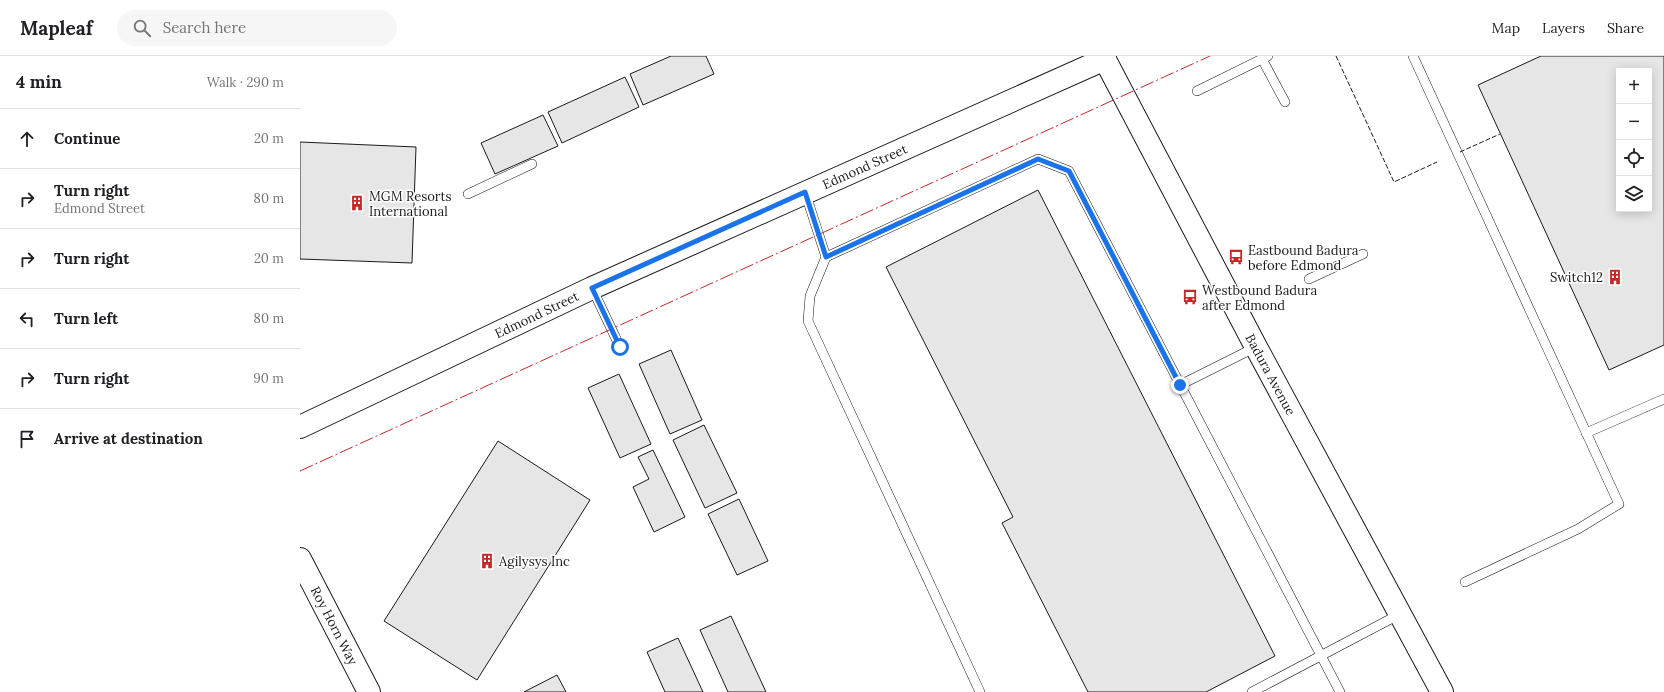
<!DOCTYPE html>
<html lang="en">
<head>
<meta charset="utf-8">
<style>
  :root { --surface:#fff; --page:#f6f6f6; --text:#202124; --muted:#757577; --line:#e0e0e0 }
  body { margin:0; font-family:Lora,serif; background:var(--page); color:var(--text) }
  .controls { position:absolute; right:12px; top:12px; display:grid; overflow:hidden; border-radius:0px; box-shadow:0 2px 10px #0003 }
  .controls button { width:36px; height:36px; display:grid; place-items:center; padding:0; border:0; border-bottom:1px solid var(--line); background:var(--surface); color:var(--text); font:20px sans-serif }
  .stop { position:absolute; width:12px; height:12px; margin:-9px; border:3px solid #1a73e8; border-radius:50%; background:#fff }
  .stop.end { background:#1a73e8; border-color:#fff; box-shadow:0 1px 4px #0008 }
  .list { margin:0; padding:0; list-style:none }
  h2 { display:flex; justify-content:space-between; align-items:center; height:52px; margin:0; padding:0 16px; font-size:17px }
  h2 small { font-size:13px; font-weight:400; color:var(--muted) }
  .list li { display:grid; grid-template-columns:26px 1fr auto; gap:12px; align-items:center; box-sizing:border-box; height:60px; padding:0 16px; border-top:1px solid var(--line) }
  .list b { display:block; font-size:15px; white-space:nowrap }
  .list p { margin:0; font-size:13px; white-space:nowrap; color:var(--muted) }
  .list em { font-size:13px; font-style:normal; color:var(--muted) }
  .icon { flex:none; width:22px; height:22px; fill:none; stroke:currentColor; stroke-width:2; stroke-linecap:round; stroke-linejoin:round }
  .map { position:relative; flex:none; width:1364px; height:636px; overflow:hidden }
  header { display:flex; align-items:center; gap:24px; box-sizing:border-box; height:56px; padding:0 20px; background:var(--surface); border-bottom:1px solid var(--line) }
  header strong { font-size:19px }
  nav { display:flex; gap:22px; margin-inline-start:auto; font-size:14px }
  .search { width:280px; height:36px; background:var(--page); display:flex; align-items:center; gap:10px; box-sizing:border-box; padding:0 14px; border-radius:22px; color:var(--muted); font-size:15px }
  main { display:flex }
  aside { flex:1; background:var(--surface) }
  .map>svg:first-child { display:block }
  .building { fill:#e6e6e6; stroke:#1a1a1a; fill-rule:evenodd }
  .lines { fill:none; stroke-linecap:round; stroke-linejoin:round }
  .service-casing { stroke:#1a1a1a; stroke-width:10 }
  .tertiary-casing { stroke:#1a1a1a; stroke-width:24 }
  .secondary-casing { stroke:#1a1a1a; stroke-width:24 }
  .primary-casing { stroke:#1a1a1a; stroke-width:24 }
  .service { stroke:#fff; stroke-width:9 }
  .tertiary { stroke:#fff; stroke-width:22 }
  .secondary { stroke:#fff; stroke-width:22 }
  .primary { stroke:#fff; stroke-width:22 }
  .fence { stroke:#1a1a1a; stroke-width:1; stroke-dasharray:5 2; stroke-linecap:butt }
  .power { stroke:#c62828; stroke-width:1; stroke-dasharray:14 3 2 3; stroke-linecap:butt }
  .route { stroke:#1a73e8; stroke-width:5 }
  .labels { text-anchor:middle; stroke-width:3; stroke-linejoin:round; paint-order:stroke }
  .street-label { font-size:13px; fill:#1a1a1a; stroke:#fff }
  .poi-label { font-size:13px; fill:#1a1a1a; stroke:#fff; text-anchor:start }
</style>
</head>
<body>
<header>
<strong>Mapleaf</strong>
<div class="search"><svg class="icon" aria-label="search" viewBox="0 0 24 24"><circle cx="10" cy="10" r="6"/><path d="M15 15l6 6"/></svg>Search here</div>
<nav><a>Map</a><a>Layers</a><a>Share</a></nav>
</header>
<main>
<aside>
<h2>4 min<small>Walk · 290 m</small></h2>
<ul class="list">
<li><svg class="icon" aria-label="ahead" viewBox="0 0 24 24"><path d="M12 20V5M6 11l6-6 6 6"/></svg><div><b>Continue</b></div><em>20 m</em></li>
<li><svg class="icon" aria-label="right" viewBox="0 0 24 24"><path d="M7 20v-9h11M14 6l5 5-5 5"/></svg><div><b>Turn right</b><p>Edmond Street</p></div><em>80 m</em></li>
<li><svg class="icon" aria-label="right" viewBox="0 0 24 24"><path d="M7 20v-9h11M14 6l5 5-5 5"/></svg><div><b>Turn right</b></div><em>20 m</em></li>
<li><svg class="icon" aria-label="left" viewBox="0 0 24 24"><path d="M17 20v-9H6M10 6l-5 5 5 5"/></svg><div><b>Turn left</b></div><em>80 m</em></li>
<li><svg class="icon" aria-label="right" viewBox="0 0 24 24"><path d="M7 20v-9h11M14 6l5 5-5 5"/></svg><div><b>Turn right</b></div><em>90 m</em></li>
<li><svg class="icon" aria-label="arrive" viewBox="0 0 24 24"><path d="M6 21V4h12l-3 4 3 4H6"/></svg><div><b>Arrive at destination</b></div></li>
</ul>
</aside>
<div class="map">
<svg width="1364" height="636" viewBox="0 0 1364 636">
  <rect width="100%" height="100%" fill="#fff"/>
  <!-- building -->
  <g class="building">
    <path d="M371 0H406L414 18 343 49 330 18Z"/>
    <path d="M1241 0H1364V289L1309 314 1178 29ZM1319 15H1349V153H1319Z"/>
    <path d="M325 21 339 51 262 87 248 56Z"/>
    <path d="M243 59 258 90 195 118 181 87Z"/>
    <path d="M0 86 116 91 112 207 0 203Z"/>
    <path d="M738 134 975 600 906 636H788L702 467 713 461 586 211Z"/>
    <path d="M371 294 402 364 370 378 339 308Z"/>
    <path d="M319 318 351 388 320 402 288 332Z"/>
    <path d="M404 369 437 437 405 452 373 384Z"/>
    <path d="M198 385 290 444 177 624 84 565Z"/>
    <path d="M353 394 385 461 354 476 333 431 349 423 338 401Z"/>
    <path d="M439 443 468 505 437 519 408 458Z"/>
    <path d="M431 560 466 636H428L400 574Z"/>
    <path d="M378 582 403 636H365L347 596Z"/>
    <path d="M257 619 266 636H224Z"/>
  </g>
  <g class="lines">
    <defs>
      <g id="service">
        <path d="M1113 0 1319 448 1278 473 1165 526"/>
        <path d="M962 3 985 46"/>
        <path d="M897 35 968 0"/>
        <path d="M505 136 526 201 510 240 508 265 680 636"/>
        <path d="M168 138 232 108"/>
        <path d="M526 201 738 103 769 115 1040 636"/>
        <path d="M1009 223 1063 198"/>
        <path d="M292 232 320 291"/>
        <path d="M880 329 956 291"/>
        <path d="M1286 377 1364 343"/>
        <path d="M952 636 1100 558"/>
      </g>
      <g id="tertiary">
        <path id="s1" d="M0 371 292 232 805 3"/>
      </g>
      <g id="secondary">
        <path id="s2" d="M803 0 956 291 1142 636"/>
      </g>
      <g id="primary">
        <path id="s3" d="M0 503 69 636"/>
      </g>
    </defs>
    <!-- service casing -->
    <use href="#service" class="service-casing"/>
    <!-- tertiary casing -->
    <use href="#tertiary" class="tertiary-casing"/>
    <!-- secondary casing -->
    <use href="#secondary" class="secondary-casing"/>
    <!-- primary casing -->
    <use href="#primary" class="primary-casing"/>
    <!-- service -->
    <use href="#service" class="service"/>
    <!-- tertiary -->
    <use href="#tertiary" class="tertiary"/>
    <!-- secondary -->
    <use href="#secondary" class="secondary"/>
    <!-- primary -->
    <use href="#primary" class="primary"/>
    <!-- fence -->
    <g class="fence">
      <path d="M1036 0 1094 126 1137 106"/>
      <path d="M1160 96 1200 78"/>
    </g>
    <!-- power -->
    <path class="power" d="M0 415 910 0"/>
  </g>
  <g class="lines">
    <!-- route -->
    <path class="route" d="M320 291 292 232 505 136 526 201 738 103 769 115 880 329"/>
  </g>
  <!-- icons -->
  <defs>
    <symbol id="building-bare" viewBox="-9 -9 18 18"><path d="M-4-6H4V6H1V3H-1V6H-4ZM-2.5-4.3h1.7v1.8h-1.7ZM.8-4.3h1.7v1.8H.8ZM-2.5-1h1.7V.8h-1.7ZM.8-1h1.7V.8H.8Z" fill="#c62828" stroke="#fff" stroke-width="2.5" paint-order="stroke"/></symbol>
    <symbol id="bus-bare" viewBox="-9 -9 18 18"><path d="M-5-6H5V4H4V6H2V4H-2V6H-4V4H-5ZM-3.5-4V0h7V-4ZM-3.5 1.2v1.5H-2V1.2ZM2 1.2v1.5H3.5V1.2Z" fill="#c62828" stroke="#fff" stroke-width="2.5" paint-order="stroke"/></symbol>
  </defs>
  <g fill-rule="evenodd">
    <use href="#building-bare" x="46" y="136" width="22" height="22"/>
    <use href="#bus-bare" x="925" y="190" width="22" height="22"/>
    <use href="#building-bare" x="1304" y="210" width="22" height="22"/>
    <use href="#bus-bare" x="879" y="230" width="22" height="22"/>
    <use href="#building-bare" x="176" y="494" width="22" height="22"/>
  </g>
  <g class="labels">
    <!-- street labels -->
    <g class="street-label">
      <text dy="5" stroke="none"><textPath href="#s1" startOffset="622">Edmond Street</textPath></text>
      <text dy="5" stroke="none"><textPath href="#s1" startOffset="262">Edmond Street</textPath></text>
      <text dy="5" stroke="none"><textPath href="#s2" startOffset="360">Badura Avenue</textPath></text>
      <text dy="5" stroke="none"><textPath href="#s3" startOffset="75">Roy Horn Way</textPath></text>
    </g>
    <!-- poi labels -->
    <g class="poi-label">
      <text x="69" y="145">MGM Resorts<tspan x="69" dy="15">International</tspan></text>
      <text x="948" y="199">Eastbound Badura<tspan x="948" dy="15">before Edmond</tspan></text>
      <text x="1303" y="226" text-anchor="end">Switch12</text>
      <text x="902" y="239">Westbound Badura<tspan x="902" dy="15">after Edmond</tspan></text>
      <text x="199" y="510">Agilysys Inc</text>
    </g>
  </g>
</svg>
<div class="controls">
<button>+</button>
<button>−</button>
<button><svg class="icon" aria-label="locate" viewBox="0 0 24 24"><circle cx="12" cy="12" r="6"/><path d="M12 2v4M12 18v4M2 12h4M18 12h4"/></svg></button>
<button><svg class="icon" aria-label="layers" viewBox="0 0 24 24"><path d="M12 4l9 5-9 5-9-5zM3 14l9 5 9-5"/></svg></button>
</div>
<div class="stop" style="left:320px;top:291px"></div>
<div class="stop end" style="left:880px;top:329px"></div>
</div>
</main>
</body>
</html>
